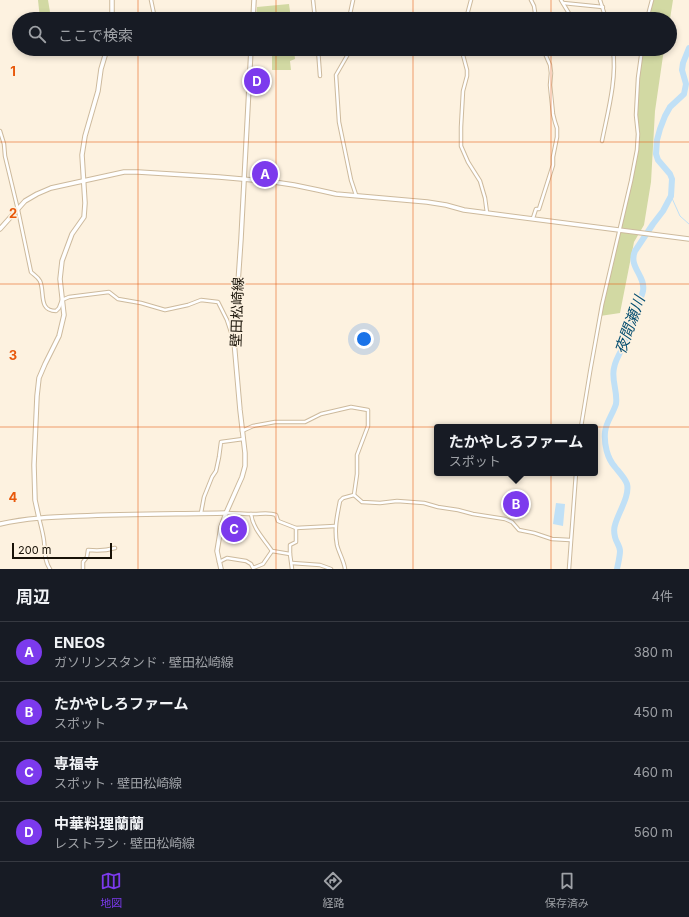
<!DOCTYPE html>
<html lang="ja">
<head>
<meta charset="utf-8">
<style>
  :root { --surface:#171b24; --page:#20242c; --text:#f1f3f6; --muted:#9ea1a6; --line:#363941; --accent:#7c3aed }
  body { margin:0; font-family:Inter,"Noto Sans JP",sans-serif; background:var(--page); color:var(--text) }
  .scale { position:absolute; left:12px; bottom:10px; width:100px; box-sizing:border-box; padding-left:4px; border:2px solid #181207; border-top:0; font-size:11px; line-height:14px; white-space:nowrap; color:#181207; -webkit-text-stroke:3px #fdf2e0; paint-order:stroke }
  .you { position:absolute; left:364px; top:339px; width:14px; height:14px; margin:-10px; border:3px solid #fff; border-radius:50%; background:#1a73e8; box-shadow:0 0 0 6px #1a73e833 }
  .badge { display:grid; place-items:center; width:26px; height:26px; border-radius:50%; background:var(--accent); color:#fff; font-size:13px; font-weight:700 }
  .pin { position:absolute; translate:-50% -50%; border:2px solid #fff; box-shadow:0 1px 4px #0006 }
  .popup { position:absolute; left:434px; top:424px; width:164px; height:52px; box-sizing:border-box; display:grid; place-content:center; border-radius:4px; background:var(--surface); filter:drop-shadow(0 1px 3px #0005); font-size:13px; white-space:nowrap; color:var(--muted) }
  .popup b { font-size:15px; color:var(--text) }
  .popup::after { content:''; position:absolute; left:50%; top:100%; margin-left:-8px; border:8px solid transparent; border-top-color:var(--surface) }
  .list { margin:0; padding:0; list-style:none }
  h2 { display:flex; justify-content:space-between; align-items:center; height:52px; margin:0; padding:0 16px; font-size:17px }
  h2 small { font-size:13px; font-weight:400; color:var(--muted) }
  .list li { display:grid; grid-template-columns:26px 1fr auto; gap:12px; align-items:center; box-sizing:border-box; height:60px; padding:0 16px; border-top:1px solid var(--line) }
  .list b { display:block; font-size:15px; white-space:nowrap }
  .list p { margin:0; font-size:13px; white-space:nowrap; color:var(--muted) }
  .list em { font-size:13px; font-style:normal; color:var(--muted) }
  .icon { flex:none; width:22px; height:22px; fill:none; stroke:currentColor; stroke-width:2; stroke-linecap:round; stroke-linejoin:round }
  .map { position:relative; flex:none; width:689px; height:569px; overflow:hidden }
  .search { position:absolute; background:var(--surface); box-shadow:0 2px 6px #0003; left:12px; right:12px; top:12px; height:44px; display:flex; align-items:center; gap:10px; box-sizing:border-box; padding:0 14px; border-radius:22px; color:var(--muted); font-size:15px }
  .sheet { height:292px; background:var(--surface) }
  nav { display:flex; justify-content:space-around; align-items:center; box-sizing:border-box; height:56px; border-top:1px solid var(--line); background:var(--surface); font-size:11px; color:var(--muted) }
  nav a { display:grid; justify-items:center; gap:2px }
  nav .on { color:var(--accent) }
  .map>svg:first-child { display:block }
  .green { fill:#d2d9a3 }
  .water { fill:#c0e0f6 }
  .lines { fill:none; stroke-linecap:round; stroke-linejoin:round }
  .stream { stroke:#c0e0f6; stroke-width:1 }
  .river { stroke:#c0e0f6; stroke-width:6 }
  .street-casing { stroke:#cdba9d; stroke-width:4.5 }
  .secondary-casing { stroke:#cdba9d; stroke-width:5.5 }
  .street { stroke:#fff; stroke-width:2.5 }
  .secondary { stroke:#fff; stroke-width:3.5 }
  .grid { fill:none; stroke:#e8590c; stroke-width:1; stroke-opacity:0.55 }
  .labels { text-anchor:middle; stroke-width:3; stroke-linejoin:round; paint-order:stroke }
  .street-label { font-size:14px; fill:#181207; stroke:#fdf2e0 }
  .water-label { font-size:15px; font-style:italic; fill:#064e70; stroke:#fdf2e0 }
  .grid-label { font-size:13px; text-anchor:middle; font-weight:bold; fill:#e8590c; stroke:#fdf2e0; stroke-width:3; stroke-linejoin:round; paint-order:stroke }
</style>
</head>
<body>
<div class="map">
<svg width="689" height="569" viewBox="0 0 689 569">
  <rect width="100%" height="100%" fill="#fdf2e0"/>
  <!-- green -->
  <g class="green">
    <path d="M38 0H48L51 18 40 19Z"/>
    <path d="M652 0H673L670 19H647Z"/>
    <path d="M289 4 291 19H256L257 7Z"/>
    <path d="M254 49H294L295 59 290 61 291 70H272V54H254Z"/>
    <path d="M642 49H664L655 111 651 182 644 225 634 242 620 313 600 316 637 150 636 115Z"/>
  </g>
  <!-- water -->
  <path class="water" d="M556 503 565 504 563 526 553 524Z"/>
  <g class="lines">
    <!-- stream -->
    <path class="stream" d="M671 196 680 216 689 224"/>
    <!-- river -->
    <path class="river" d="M617 569C618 564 620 556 620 551 620 546 616 542 615 537 614 533 614 528 615 525 618 513 630 496 627 484 625 478 619 472 615 467 607 458 604 444 605 432 606 422 613 414 616 404 618 392 611 380 614 368 616 356 625 346 629 335 632 328 632 321 635 314 637 306 641 299 643 291 646 276 628 267 635 251L653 224 663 211 671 196 672 179 670 174 658 160 656 154 657 140 660 129 665 116 670 107 684 94 686 84 682 70 683 63 689 48"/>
    <defs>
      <g id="street">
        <path d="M151 0 155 19"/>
        <path d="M313 0 315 19"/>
        <path d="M531 0 534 6 536 19"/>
        <path d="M561 0 570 15V19"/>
        <path d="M600 0 606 19"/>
        <path d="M563 3 603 7"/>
        <path d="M349 19 353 0"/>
        <path d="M466 19 471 0"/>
        <path d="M647 19 652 0"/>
        <path d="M318 49 320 76"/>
        <path d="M351 49 336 75 339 122 351 180 356 195"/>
        <path d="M463 49V55L467 70V76L463 91 461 127V146L468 162 480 181 485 198 487 213"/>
        <path d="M0 131 4 144 5 156 18 210 31 272C34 275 38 277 40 281 45 292 38 311 56 311L59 308 62 300 69 297 109 292 118 299 141 303 165 310 188 305 201 300 218 302 227 320 233 338"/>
        <path d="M602 141C608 111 617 79 613 49"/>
        <path d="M533 218 536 209H539L553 165V157L557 137V128L555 122 553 114 550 85 551 73 550 65 543 49"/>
        <path d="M581 427 590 372 602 305 631 181 637 150 638 134 636 115 638 78 642 49"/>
        <path d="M242 431 253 426 275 422H305L321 414 351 407 368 410V426L357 455V474L354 495 343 498 340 501C337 516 334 529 337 545 339 553 344 561 345 569"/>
        <path d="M354 495 362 502 380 503 397 501 424 503 438 507 458 510 473 514 505 519 512 522 519 530 534 533 552 539 570 540"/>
        <path d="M201 513 204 497 212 477 216 471 219 457 221 442 243 439"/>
        <path d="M226 513C235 513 244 514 253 514 261 514 269 512 276 515L278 521 296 528 335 526"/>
        <path d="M251 514C253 529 264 539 272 551L290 554"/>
        <path d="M39 518C41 526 43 533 44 541 45 550 44 561 50 569"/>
        <path d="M219 562 227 558 246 561 251 564 253 568 263 564 272 551"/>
        <path d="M292 563 320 565 331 569"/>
        <path d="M83 569V562L87 557 88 550C98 551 105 551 115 548"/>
        <path d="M292 569 290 554V545L296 542V528"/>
        <path d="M569 569 576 473"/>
      </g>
      <g id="secondary">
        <path d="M112 19V0"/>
        <path d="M253 19 254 0"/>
        <path d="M0 229 25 201 37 194 51 188 124 172H138L219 177 274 182 294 185 318 190 336 194 427 202 446 205 464 210 689 239"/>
        <path d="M39 518 35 500 34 465 37 396 39 378 45 364 59 336 64 315 60 279 62 261 72 234 84 217 85 203 82 155 85 136 98 91 101 69 107 49"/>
        <path d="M0 524C26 518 52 517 79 516 128 514 177 514 226 513"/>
        <path d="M221 569 217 551 221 527 226 513 242 477 245 466V453L240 410 234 341 241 239 251 49"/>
      </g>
    </defs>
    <!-- street casing -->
    <use href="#street" class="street-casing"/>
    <!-- secondary casing -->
    <use href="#secondary" class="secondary-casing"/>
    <!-- street -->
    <use href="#street" class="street"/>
    <!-- secondary -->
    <use href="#secondary" class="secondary"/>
  </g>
  <!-- grid -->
  <path class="grid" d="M138 0V19M276 0V19M413 0V19M551 0V19M138 49V569M276 49V569M413 49V569M551 49V569M0 142H689M0 284H689M0 427H689"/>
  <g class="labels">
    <!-- street labels -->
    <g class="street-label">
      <text transform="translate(237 312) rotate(-88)" y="5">壁田松崎線</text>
    </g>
    <!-- water labels -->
    <g class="water-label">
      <text transform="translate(630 325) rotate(-70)" y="5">夜間瀬川</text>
    </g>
  </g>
  <g class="grid-label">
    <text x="13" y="76">1</text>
    <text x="13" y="218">2</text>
    <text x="13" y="360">3</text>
    <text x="13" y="502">4</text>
  </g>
</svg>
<div class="scale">200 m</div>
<div class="you"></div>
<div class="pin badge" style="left:265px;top:174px">A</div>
<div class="pin badge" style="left:516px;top:504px">B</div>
<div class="popup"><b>たかやしろファーム</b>スポット</div>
<div class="pin badge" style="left:234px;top:529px">C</div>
<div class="pin badge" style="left:257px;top:81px">D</div>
<div class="search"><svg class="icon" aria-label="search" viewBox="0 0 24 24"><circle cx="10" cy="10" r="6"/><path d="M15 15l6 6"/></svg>ここで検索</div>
</div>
<section class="sheet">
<h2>周辺<small>4件</small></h2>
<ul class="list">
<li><span class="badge">A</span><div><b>ENEOS</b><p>ガソリンスタンド · 壁田松崎線</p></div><em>380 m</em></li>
<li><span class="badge">B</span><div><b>たかやしろファーム</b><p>スポット</p></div><em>450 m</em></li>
<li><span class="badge">C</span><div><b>専福寺</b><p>スポット · 壁田松崎線</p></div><em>460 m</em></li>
<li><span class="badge">D</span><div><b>中華料理蘭蘭</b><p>レストラン · 壁田松崎線</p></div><em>560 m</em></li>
</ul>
</section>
<nav>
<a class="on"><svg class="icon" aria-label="map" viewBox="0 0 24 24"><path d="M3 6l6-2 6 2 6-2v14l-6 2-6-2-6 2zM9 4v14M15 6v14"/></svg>地図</a>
<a><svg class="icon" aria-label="directions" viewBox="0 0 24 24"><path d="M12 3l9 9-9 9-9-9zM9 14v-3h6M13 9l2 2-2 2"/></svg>経路</a>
<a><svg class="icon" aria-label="saved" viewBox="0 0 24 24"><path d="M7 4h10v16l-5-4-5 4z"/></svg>保存済み</a>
</nav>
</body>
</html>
